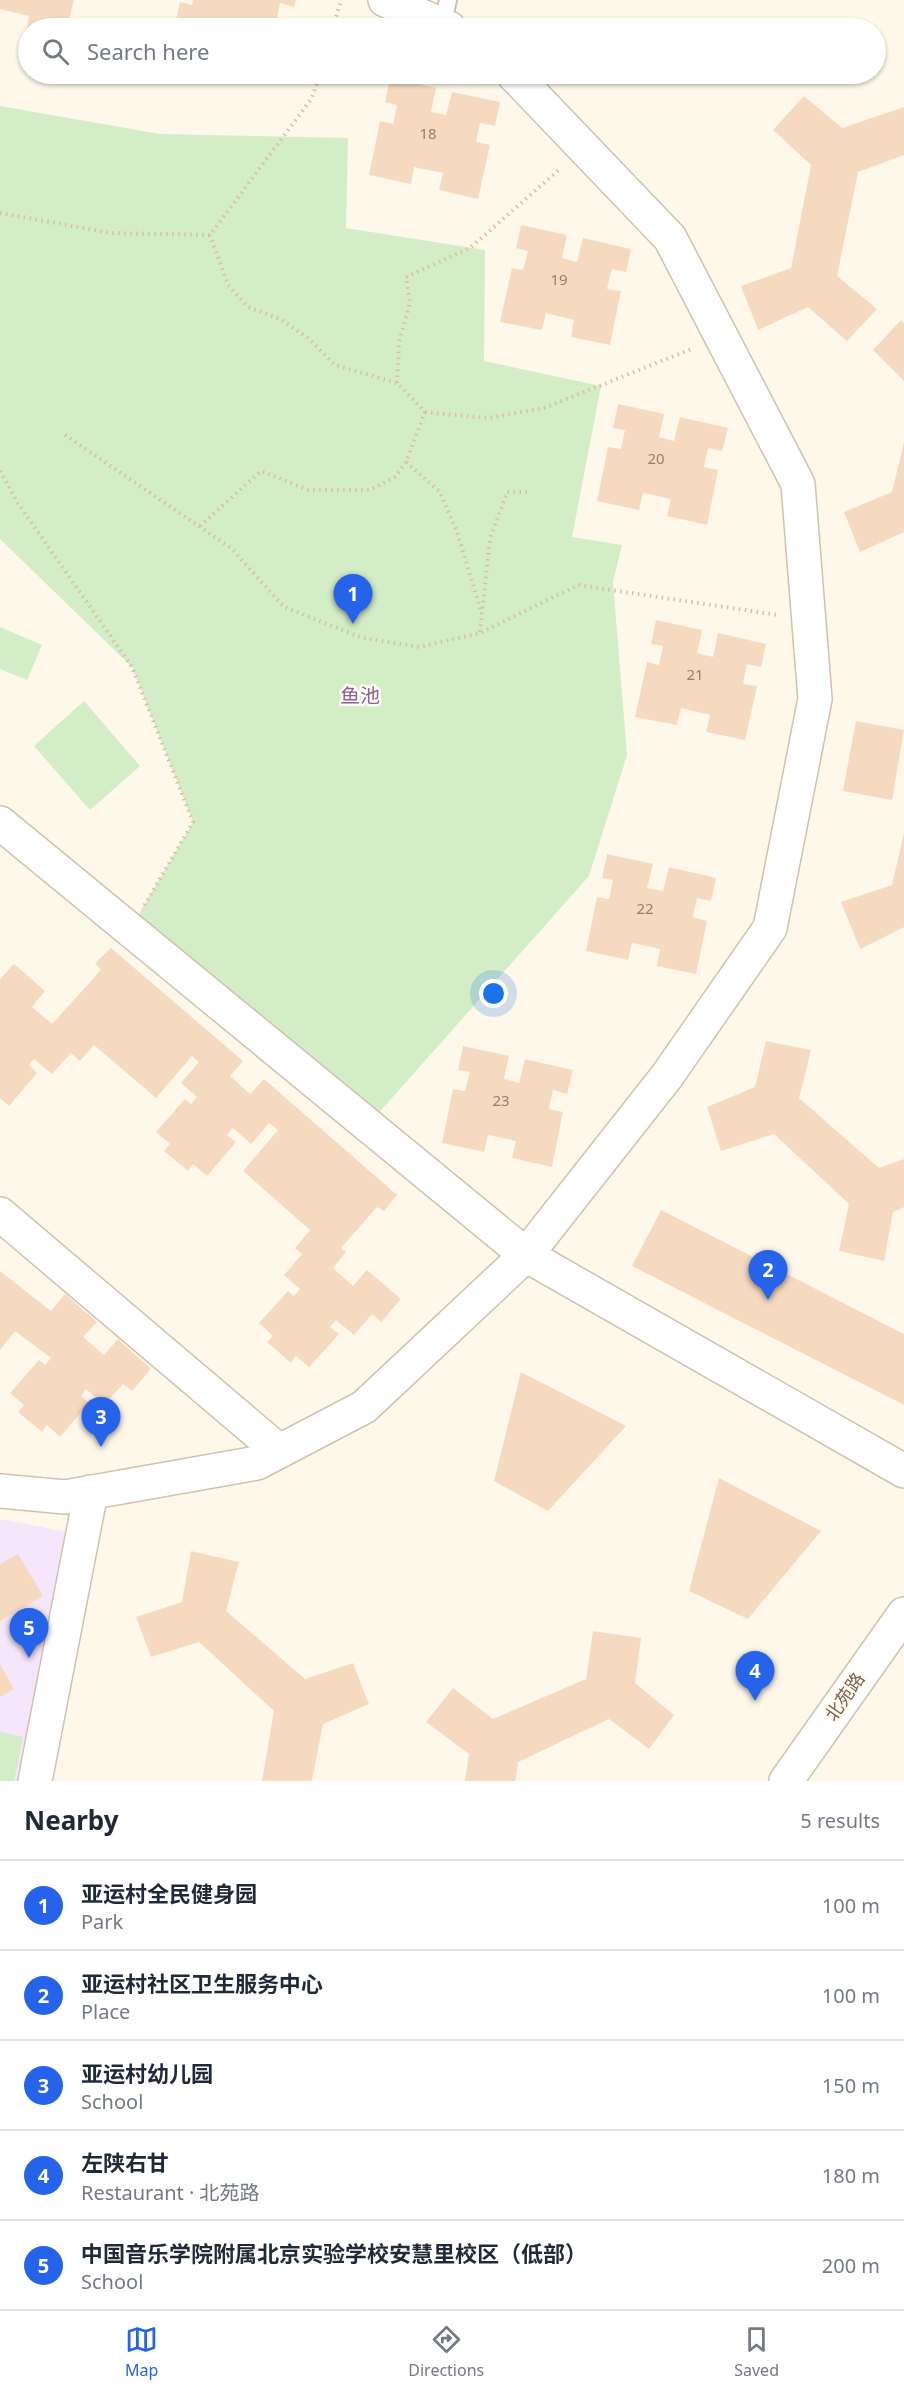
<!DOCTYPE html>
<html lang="en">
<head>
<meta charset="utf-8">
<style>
  :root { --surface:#fff; --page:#f2f2f3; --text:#1f2937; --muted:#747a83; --line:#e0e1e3; --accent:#2563eb }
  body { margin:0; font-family:"Noto Sans","Noto Sans SC",sans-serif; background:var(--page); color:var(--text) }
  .you { position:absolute; left:494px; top:994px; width:21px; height:21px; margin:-15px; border:4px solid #fff; border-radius:50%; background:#1a73e8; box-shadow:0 0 0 9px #1a73e833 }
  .badge { display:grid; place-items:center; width:39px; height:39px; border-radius:50%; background:var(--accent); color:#fff; font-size:20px; font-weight:700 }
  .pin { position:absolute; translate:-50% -50px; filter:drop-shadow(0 2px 3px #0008) }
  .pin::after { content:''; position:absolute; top:32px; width:21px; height:18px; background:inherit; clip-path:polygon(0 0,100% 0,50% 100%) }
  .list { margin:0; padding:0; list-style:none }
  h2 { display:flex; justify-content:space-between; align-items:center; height:78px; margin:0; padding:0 24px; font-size:26px }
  h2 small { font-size:20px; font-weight:400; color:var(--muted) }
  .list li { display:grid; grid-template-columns:39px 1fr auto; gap:18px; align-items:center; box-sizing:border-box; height:90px; padding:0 24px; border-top:2px solid var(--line) }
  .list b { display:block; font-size:22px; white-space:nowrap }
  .list p { margin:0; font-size:20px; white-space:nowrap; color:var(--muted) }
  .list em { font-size:20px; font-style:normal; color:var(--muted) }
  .icon { flex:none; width:33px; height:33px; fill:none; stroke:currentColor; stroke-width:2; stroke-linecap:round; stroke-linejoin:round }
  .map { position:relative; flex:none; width:904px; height:1781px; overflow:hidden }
  .search { position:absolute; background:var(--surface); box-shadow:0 2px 4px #0004; left:18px; right:18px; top:18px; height:66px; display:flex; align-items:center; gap:15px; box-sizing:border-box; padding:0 21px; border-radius:33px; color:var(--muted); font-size:22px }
  .sheet { height:528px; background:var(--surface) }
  nav { display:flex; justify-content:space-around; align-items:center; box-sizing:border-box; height:84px; border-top:2px solid var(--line); background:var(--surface); font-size:16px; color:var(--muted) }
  nav a { display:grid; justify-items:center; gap:3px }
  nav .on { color:var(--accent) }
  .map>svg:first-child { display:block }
  .education { fill:#f5e6fb }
  .green { fill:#d3edc7 }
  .building { fill:#f5dac0 }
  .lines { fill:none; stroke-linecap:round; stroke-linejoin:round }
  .service-casing { stroke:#d2c1ae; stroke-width:20 }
  .minor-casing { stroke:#d2c1ae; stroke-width:36 }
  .tertiary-casing { stroke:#d2c1ae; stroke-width:36 }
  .path { stroke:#dbbda2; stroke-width:4; stroke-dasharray:1.5 4.5; stroke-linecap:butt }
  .service { stroke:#fff; stroke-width:16 }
  .minor { stroke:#fff; stroke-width:33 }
  .tertiary { stroke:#fff; stroke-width:33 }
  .labels { text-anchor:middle; stroke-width:5; stroke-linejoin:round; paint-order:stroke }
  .number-label { font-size:15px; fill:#9a7e68 }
  .street-label { font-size:18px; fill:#7b604b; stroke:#fffbf2 }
  .neighbourhood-label { font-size:20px; fill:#8a6397; stroke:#fffbf2 }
</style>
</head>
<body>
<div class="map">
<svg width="904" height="1781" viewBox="0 0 904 1781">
  <rect width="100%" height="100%" fill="#fef8ea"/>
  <!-- education -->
  <path class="education" d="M0 1519 83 1535 35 1781H0Z"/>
  <!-- green -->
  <g class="green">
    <path d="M0 106 160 134 348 138 346 228 485 250 484 361 601 386 572 537 622 545 613 582 627 755 589 876 368 1125 130 929 193 822 132 667 0 539Z"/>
    <path d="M0 627 42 645 27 680 0 669Z"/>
    <path d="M84 701 140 766 90 810 34 746Z"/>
    <path d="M0 1732 23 1737 14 1781H0Z"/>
  </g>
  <!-- building -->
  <g class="building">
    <path d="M0 0H74L67 28H28V34L26 33 29 16 0 9Z"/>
    <path d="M193 0H296L294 7 280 3 276 23 290 26V28H174L180 2 192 5Z"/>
    <path d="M255 74H280L278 80Z"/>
    <path d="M390 78 436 88 431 112 446 115 452 92 500 102 495 126 480 123 476 142 490 145 478 199 439 190 443 173 414 167 411 184 369 175 380 121 393 124 397 105 385 102Z"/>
    <path d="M804 96 842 128 904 107V155L858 172 837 276 877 309 847 341 808 307 758 330 741 286 791 268 811 165 773 130Z"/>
    <path d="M521 225 567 235 562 258 577 262 583 238 631 249 626 272 612 269 607 289 621 291 610 345 571 337 574 320 546 313 542 330 500 322 512 268 523 270 528 251 516 248Z"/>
    <path d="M901 320 904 323V381L873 350Z"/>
    <path d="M618 404 664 414 659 437 674 441 680 417 728 428 722 451 708 448 704 467 718 470 707 525 667 516 671 499 643 493 639 510 597 501 608 447 621 449 625 430 613 428Z"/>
    <path d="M904 442V532L860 552 844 512 892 492Z"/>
    <path d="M656 620 702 630 697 653 713 657 718 633 766 644 761 667 747 664 743 684 757 686 745 740 706 732 710 715 681 708 677 725 635 717 647 662 659 665 663 646 651 644Z"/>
    <path d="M856 721 904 730 892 800 843 791Z"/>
    <path d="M904 833V927L860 949 841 902 892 885Z"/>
    <path d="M607 854 653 864 647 888 663 891 669 867 716 878 711 901 697 898 693 917 707 921 696 974 657 966 660 949 632 943 628 960 586 951 597 897 609 899 613 880 602 878Z"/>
    <path d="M111 948 243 1061 230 1076 250 1094 264 1079 397 1195 384 1211 377 1207 341 1248 346 1252 333 1268 353 1286 367 1270 401 1299 381 1322 372 1314 354 1335 336 1320 330 1327 339 1334 309 1367 296 1356 291 1363 267 1342 273 1336 259 1323 288 1291 294 1296 300 1289 284 1275 302 1254 295 1248 310 1230 243 1171 278 1130 269 1123 251 1144 233 1128 227 1135 236 1142 207 1176 193 1164 188 1171 164 1151 170 1144 156 1132 185 1099 191 1104 197 1097 181 1083 199 1062 192 1056 156 1098 94 1045 80 1061 71 1053 52 1074 34 1059 29 1065 37 1073 9 1106 0 1098V979L14 964 45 991 32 1007 52 1024 101 970 95 963Z"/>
    <path d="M766 1041 811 1050 799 1098 879 1168 904 1159V1207L893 1212 884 1261 839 1251 849 1204 774 1134 721 1151 707 1107 755 1087Z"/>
    <path d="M463 1046 509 1056 504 1079 519 1083 525 1059 573 1070 567 1094 553 1090 549 1109 563 1112 552 1167 512 1158 516 1141 488 1135 484 1152 442 1143 453 1089 465 1091 470 1072 458 1070Z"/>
    <path d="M661 1210 904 1334V1405L632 1266Z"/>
    <path d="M0 1271 51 1311 65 1294 97 1322 83 1337 104 1355 118 1339 151 1369 132 1391 123 1384 104 1405 86 1389 81 1396 89 1403 60 1437 47 1425 42 1432 18 1412 24 1405 10 1393 39 1360 45 1365 51 1358 15 1331 0 1350Z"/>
    <path d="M521 1372 626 1426 548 1511 494 1481Z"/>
    <path d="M719 1478 821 1531 748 1619 689 1591Z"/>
    <path d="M191 1551 239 1562 226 1611 305 1679 353 1663 369 1704 323 1724 312 1781H262L274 1711 199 1642 151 1657 136 1617 182 1602Z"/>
    <path d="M18 1554 43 1596 0 1621V1564Z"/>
    <path d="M593 1631 641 1638 635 1683 674 1715 649 1749 609 1719 518 1762 515 1781H465L469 1754 426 1722 453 1688 493 1719 586 1679Z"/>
    <path d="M0 1664 14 1689 0 1697Z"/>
  </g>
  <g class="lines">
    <defs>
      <path id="service" d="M442 26 448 0"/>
      <g id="minor">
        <path d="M385 0 449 28"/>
        <path d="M0 823 526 1255 904 1471"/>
        <path d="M0 1214 279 1451"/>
        <path d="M0 1491 65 1497 257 1463 364 1407 526 1255 667 1076 770 928 815 699 798 484 670 238 513 74"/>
        <path d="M35 1781 91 1492"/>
      </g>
      <path id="tertiary" d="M786 1781 904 1614"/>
    </defs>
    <!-- service casing -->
    <use href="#service" class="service-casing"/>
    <!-- minor casing -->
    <use href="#minor" class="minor-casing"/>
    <!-- tertiary casing -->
    <use href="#tertiary" class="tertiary-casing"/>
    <!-- path -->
    <g class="path">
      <path d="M333 28 341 0"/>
      <path d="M0 213 111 233 210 235 312 98 320 74"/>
      <path d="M397 383 399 342 410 303 406 277 470 248 561 168"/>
      <path d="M425 412 488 418 544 408 694 348"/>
      <path d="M65 435 231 548 284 607 363 638 419 647 480 633 578 585 778 615"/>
      <path d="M406 462 440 492 457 532 482 614"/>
      <path d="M0 471 17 502 132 667 193 822 144 906"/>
      <path d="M200 526 261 471 308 490H370L395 477 406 462 425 412 397 383 335 365 308 338 280 319 248 307 228 285 210 235"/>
      <path d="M480 632 490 539 507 492H527"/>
    </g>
    <!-- service -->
    <use href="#service" class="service"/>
    <!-- minor -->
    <use href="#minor" class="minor"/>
    <!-- tertiary -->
    <use href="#tertiary" class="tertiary"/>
  </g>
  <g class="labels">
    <!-- number labels -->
    <g class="number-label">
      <text x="428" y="139">18</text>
      <text x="559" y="285">19</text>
      <text x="656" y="464">20</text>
      <text x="695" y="680">21</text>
      <text x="645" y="914">22</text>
      <text x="501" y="1106">23</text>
    </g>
    <!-- street labels -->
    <g class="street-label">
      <text transform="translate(845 1697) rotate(-55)" y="6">北苑路</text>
    </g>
    <!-- neighbourhood labels -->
    <g class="neighbourhood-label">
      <text x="360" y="703">鱼池</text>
    </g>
  </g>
</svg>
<div class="you"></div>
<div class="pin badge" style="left:353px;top:624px">1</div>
<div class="pin badge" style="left:768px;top:1300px">2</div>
<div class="pin badge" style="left:101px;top:1447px">3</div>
<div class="pin badge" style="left:755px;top:1701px">4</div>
<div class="pin badge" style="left:29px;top:1658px">5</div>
<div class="search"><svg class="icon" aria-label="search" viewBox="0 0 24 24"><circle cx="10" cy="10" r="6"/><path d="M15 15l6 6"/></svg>Search here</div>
</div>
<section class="sheet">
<h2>Nearby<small>5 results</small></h2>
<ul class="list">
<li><span class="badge">1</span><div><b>亚运村全民健身园</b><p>Park</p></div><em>100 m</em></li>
<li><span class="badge">2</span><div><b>亚运村社区卫生服务中心</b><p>Place</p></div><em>100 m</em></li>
<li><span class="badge">3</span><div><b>亚运村幼儿园</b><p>School</p></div><em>150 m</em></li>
<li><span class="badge">4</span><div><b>左陕右甘</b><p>Restaurant · 北苑路</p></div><em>180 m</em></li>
<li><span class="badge">5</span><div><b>中国音乐学院附属北京实验学校安慧里校区（低部）</b><p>School</p></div><em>200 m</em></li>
</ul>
</section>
<nav>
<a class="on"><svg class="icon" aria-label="map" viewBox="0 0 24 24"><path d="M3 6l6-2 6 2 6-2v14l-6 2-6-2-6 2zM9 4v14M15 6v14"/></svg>Map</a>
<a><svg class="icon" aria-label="directions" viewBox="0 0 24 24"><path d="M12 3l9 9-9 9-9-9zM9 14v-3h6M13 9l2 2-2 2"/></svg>Directions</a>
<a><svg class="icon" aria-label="saved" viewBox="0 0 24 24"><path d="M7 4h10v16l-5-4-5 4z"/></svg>Saved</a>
</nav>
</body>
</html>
